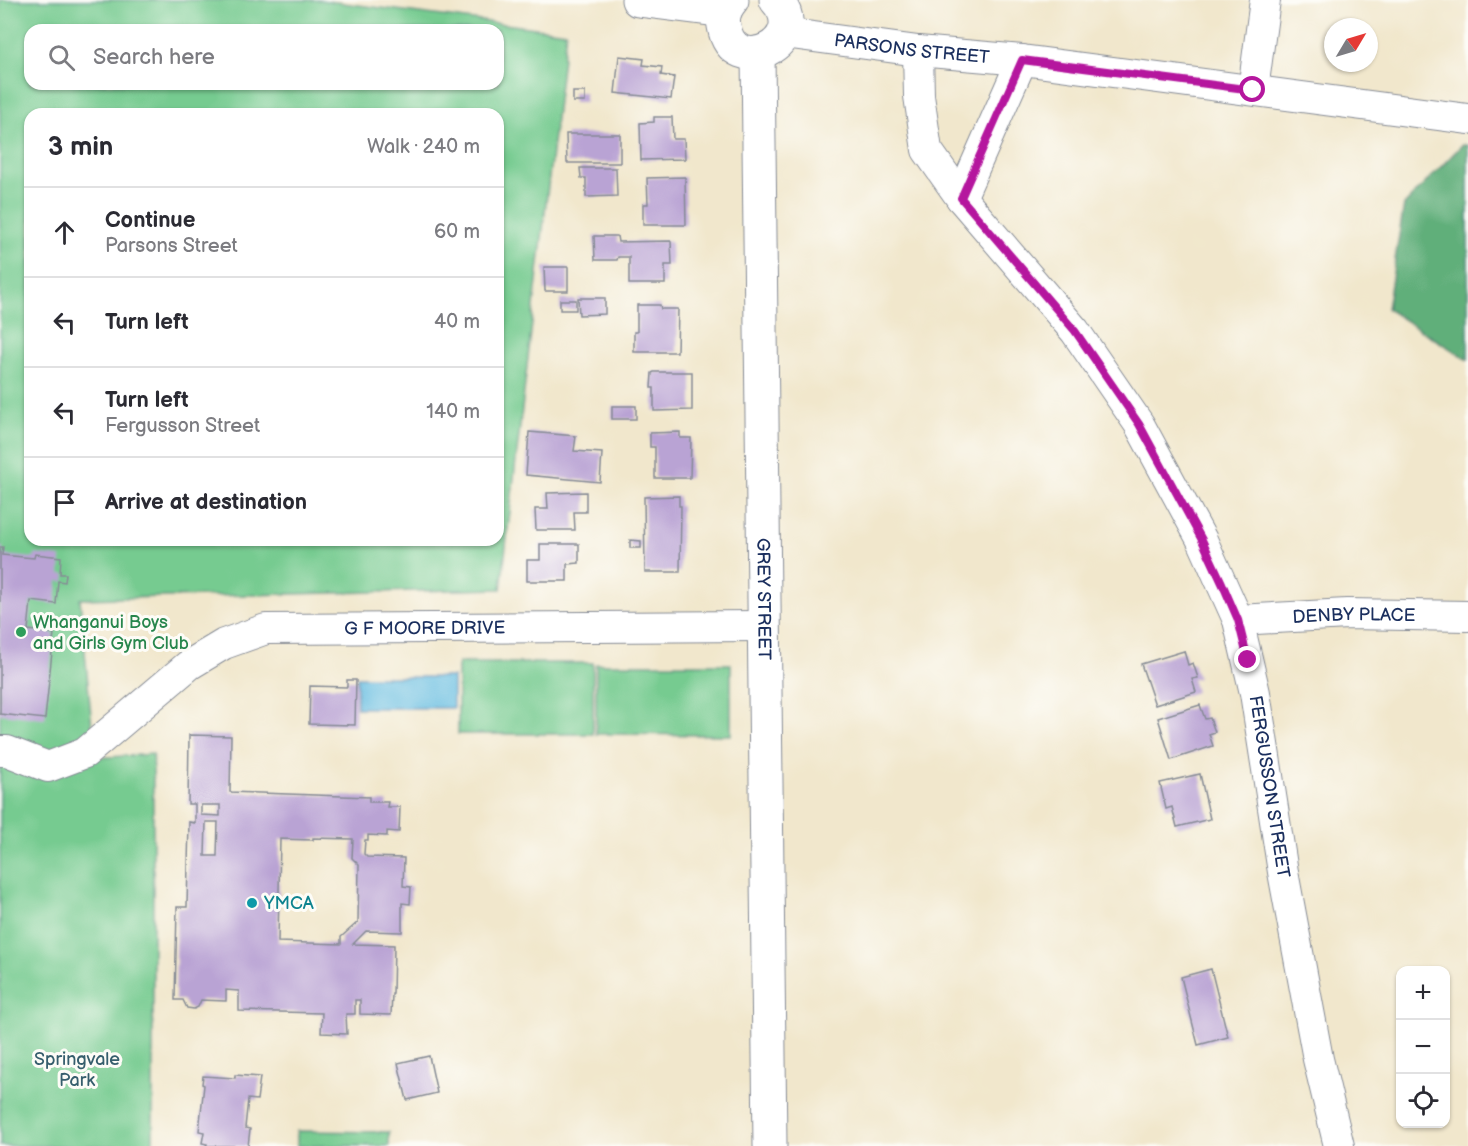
<!DOCTYPE html>
<html lang="en">
<head>
<meta charset="utf-8">
<style>
  :root { --surface:#fff; --page:#f2f2f3; --text:#2b2b33; --muted:#7c7c81; --line:#e1e1e2 }
  body { margin:0; font-family:"Balsamiq Sans",sans-serif; background:var(--page); color:var(--text) }
  .controls { position:absolute; right:18px; bottom:18px; display:grid; overflow:hidden; border-radius:12px; box-shadow:0 2px 4px #0004 }
  .controls button { width:54px; height:54px; display:grid; place-items:center; padding:0; border:0; border-bottom:2px solid var(--line); background:var(--surface); color:var(--text); font:30px sans-serif }
  .compass { position:absolute; left:1324px; top:18px; width:54px; height:54px; border-radius:50%; background:var(--surface); box-shadow:0 2px 4px #0004; rotate:52deg }
  .stop { position:absolute; width:18px; height:18px; margin:-14px; border:4px solid #b5179e; border-radius:50%; background:#fff }
  .stop.end { background:#b5179e; border-color:#fff; box-shadow:0 2px 6px #0008 }
  .list { margin:0; padding:0; list-style:none }
  h2 { display:flex; justify-content:space-between; align-items:center; height:78px; margin:0; padding:0 24px; font-size:26px }
  h2 small { font-size:20px; font-weight:400; color:var(--muted) }
  .list li { display:grid; grid-template-columns:39px 1fr auto; gap:18px; align-items:center; box-sizing:border-box; height:90px; padding:0 24px; border-top:2px solid var(--line) }
  .list b { display:block; font-size:22px; white-space:nowrap }
  .list p { margin:0; font-size:20px; white-space:nowrap; color:var(--muted) }
  .list em { font-size:20px; font-style:normal; color:var(--muted) }
  .icon { flex:none; width:33px; height:33px; fill:none; stroke:currentColor; stroke-width:2; stroke-linecap:round; stroke-linejoin:round }
  .map { position:relative; flex:none; width:1468px; height:1146px; overflow:hidden }
  .search { position:absolute; background:var(--surface); box-shadow:0 2px 4px #0004; left:24px; top:24px; width:480px; height:66px; display:flex; align-items:center; gap:15px; box-sizing:border-box; padding:0 21px; border-radius:18px; color:var(--muted); font-size:22px }
  .panel { position:absolute; background:var(--surface); box-shadow:0 2px 4px #0004; left:24px; top:108px; width:480px; height:438px; border-radius:18px }
  .map>svg:first-child { display:block }
  .green { fill:#76cb90; stroke:#487d77; stroke-width:1.5; fill-rule:evenodd }
  .forest { fill:#60af7a; stroke:#3e6f6c; stroke-width:1.5 }
  .water { fill:#64bce1; stroke:#4076a0; stroke-width:1.5 }
  .building { fill:#b9a3d4; fill-rule:evenodd }
  .lines { fill:none; stroke-linecap:round; stroke-linejoin:round }
  .minor-casing { stroke:#868b95; stroke-width:32 }
  .major-casing { stroke:#868b95; stroke-width:35 }
  .minor { stroke:#fff; stroke-width:30 }
  .major { stroke:#fff; stroke-width:33 }
  .route { stroke:#b5179e; stroke-width:8 }
  .leisure-dot { fill:#2e9e5b; stroke:#fdfcf7; stroke-width:2 }
  .culture-dot { fill:#0f9aa8; stroke:#fdfcf7; stroke-width:2 }
  .labels { text-anchor:middle; stroke-width:6; stroke-linejoin:round; paint-order:stroke }
  .street-label { font-size:18px; fill:#1b2f5e; stroke:#fdfcf7 }
  .leisure-label { font-size:18px; fill:#27864d; stroke:#fdfcf7; text-anchor:start }
  .culture-label { font-size:18px; fill:#0d838f; stroke:#fdfcf7; text-anchor:start }
  .park-label { font-size:18px; fill:#365e6d; stroke:#fdfcf7 }
</style>
</head>
<body>
<div class="map">
<svg width="1468" height="1146" viewBox="0 0 1468 1146">
  <rect width="100%" height="100%" fill="#fdfcf7"/>
  <filter id="ink" filterUnits="userSpaceOnUse"><feTurbulence type="fractalNoise" baseFrequency=".0167" numOctaves="2"/><feDisplacementMap in="SourceGraphic" scale="12" xChannelSelector="R" yChannelSelector="G"/><feConvolveMatrix kernelMatrix="1 2 1 2 8 2 1 2 1" color-interpolation-filters="sRGB"/></filter>
  <filter id="wash" filterUnits="userSpaceOnUse"><feTurbulence type="fractalNoise" baseFrequency=".008" numOctaves="4" result="noise"/><feDisplacementMap in="SourceGraphic" scale="24" xChannelSelector="R" yChannelSelector="G"/><feGaussianBlur stdDeviation="1.35" result="paint"/><feColorMatrix in="noise" values="0 0 0 0 0 0 0 0 0 0 0 0 0 0 0 0 0 1.4 0 .05"/><feComposite in="paint" operator="in"/></filter>
  <g filter="url(#wash)">
    <rect width="100%" height="100%" fill="#f1e7cc"/>
    <!-- green -->
    <g class="green">
      <path d="M0 0H320L566 32 501 589 80 599 95 758 153 754V1146H0ZM30 30H498V84H30ZM30 114H498V540H30Z"/>
      <rect x="458" y="663" width="135" height="71"/>
      <path d="M596 664H731V735L596 734Z"/>
      <path d="M297 1131 389 1132V1146H297Z"/>
    </g>
    <!-- forest -->
    <path class="forest" d="M1462 145H1468V360L1387 309 1404 205Z"/>
    <!-- water -->
    <rect class="water" x="357" y="677" width="96" height="31"/>
    <g id="blocks">
      <!-- building -->
      <g class="building">
        <path d="M619 56 644 59 643 65 662 67 661 75 674 77 671 99 615 93Z"/>
        <rect x="573" y="92" width="12" height="10"/>
        <path d="M654 117H672L673 139H684L685 159 641 160 640 123 654 122Z"/>
        <path d="M566 134H620V163H567Z"/>
        <path d="M580 168H616L617 196 586 197V178H581Z"/>
        <path d="M685 177 686 225H643V204H648L647 178Z"/>
        <path d="M594 236H617L618 242 671 241 672 265H665V284H629V257H618L617 260H595Z"/>
        <path d="M544 267H568V291H545Z"/>
        <path d="M578 298H605V314L579 315Z"/>
        <rect x="560" y="300" width="16" height="10"/>
        <path d="M637 305H660L661 309H678L677 352H634V332H637Z"/>
        <path d="M654 372H692V410L654 411V388H651L652 373Z"/>
        <rect x="612" y="406" width="24" height="13"/>
        <path d="M529 432 576 436 574 451 602 453 600 482 526 475Z"/>
        <path d="M680 432V438H691L690 478H655V447H650V433Z"/>
        <path d="M586 492V512H574L575 530H536L535 509H548L547 493Z"/>
        <path d="M679 496V506H681L680 572H645L644 497Z"/>
        <path d="M630 540 641 541V548H630Z"/>
        <path d="M540 544H579V563L567 564V581H527V560H540Z"/>
        <path d="M0 547H3L2 555 34 558 35 554 61 557 60 574H66L65 582 58 581 56 604 31 601 28 630 54 633 45 719 0 714Z"/>
        <path d="M1184 651 1188 665 1193 663 1198 678 1192 679 1196 692 1155 705 1141 664Z"/>
        <path d="M347 680H356L355 725 309 724 310 686 347 687Z"/>
        <path d="M1200 705 1205 719 1210 718 1215 732 1209 734 1213 746 1171 760 1158 718Z"/>
        <path d="M189 735 231 736 230 792 369 797V802H388L387 807H400L399 832 387 831V836L368 835V840H365L364 854 367 857 404 858 403 886 411 887 410 904 402 903V932L366 931 353 944 394 945 393 994H392L391 1015 360 1014V1000H355V1014H346L347 1034 321 1033 322 1013 239 1011V991L226 990V1001L201 1000 198 1007 194 1009 187 1008 183 1000H175L177 907H187L189 822 195 823V804H188ZM201 805H220V816L201 815ZM206 822H218L217 856H205ZM313 838 353 839 352 858 359 865 358 922 341 937V944L278 942 280 839 313 840Z"/>
        <path d="M1200 774 1210 819 1177 827 1172 807 1166 809 1160 783Z"/>
        <path d="M1211 969 1228 1037 1198 1045 1181 977Z"/>
        <path d="M429 1056 437 1093 407 1100 398 1063Z"/>
        <path d="M235 1075 260 1077 257 1100 248 1099 245 1128 250 1129 248 1146H206L207 1144 202 1143 204 1132 199 1131 204 1085 202 1084 203 1076 235 1078Z"/>
      </g>
    </g>
  </g>
  <g filter="url(#ink)">
    <use href="#blocks" fill-opacity="0" stroke="#868b95" stroke-width="1.5"/>
    <g class="lines">
      <defs>
        <g id="minor">
          <path id="s1" d="M784 33 918 51 1022 60 1468 119"/>
          <path id="s2" d="M918 51 919 96 927 150 961 198 1075 331 1139 424 1202 540 1238 620 1255 693 1283 872 1318 1059 1339 1146"/>
          <path d="M1253 90 1265 0"/>
          <path d="M961 198 1022 60"/>
          <path id="s3" d="M1238 620 1347 614 1468 616"/>
          <path id="s4" d="M0 751H7L48 767 85 753 189 665 224 644 266 629 763 626"/>
        </g>
        <g id="major">
          <path d="M638 0 725 11"/>
          <path d="M732 0C726 7 722 17 724 26 733 82 814 41 776 0"/>
          <path id="s5" d="M758 53 770 1146"/>
        </g>
      </defs>
      <!-- minor casing -->
      <use href="#minor" class="minor-casing"/>
      <!-- major casing -->
      <use href="#major" class="major-casing"/>
      <!-- minor -->
      <use href="#minor" class="minor"/>
      <!-- major -->
      <use href="#major" class="major"/>
    </g>
  </g>
  <g class="lines" filter="url(#ink)">
    <!-- route -->
    <path class="route" d="M1248 660 1238 620 1222 583 1202 540 1139 424 1075 331 961 198 1022 60 1253 90"/>
  </g>
  <!-- markers -->
  <circle class="leisure-dot" cx="21" cy="632" r="6"/>
  <circle class="culture-dot" cx="252" cy="903" r="6"/>
  <g class="labels">
    <!-- street labels -->
    <g class="street-label">
      <text dy="6" stroke="none"><textPath href="#s1" startOffset="129">PARSONS STREET</textPath></text>
      <text dy="6" stroke="none"><textPath href="#s5" startOffset="546">GREY STREET</textPath></text>
      <text dy="6" stroke="none"><textPath href="#s3" startOffset="116">DENBY PLACE</textPath></text>
      <text dy="6" stroke="none"><textPath href="#s4" startOffset="471">G F MOORE DRIVE</textPath></text>
      <text dy="6" stroke="none"><textPath href="#s2" startOffset="836">FERGUSSON STREET</textPath></text>
    </g>
    <!-- leisure labels -->
    <g class="leisure-label">
      <text x="33" y="628">Whanganui Boys<tspan x="33" dy="21">and Girls Gym Club</tspan></text>
    </g>
    <!-- culture labels -->
    <g class="culture-label">
      <text x="264" y="909">YMCA</text>
    </g>
    <!-- park labels -->
    <g class="park-label">
      <text x="77" y="1065">Springvale<tspan x="77" dy="21">Park</tspan></text>
    </g>
  </g>
</svg>
<div class="controls">
<button>+</button>
<button>−</button>
<button><svg class="icon" aria-label="locate" viewBox="0 0 24 24"><circle cx="12" cy="12" r="6"/><path d="M12 2v4M12 18v4M2 12h4M18 12h4"/></svg></button>
</div>
<svg class="compass" viewBox="-18 -18 36 36"><path d="M0-13l5 13h-10z" fill="#e53935"/><path d="M0 13l5-13h-10z" fill="#7c7c81"/></svg>
<div class="stop" style="left:1253px;top:90px"></div>
<div class="stop end" style="left:1248px;top:660px"></div>
<div class="search"><svg class="icon" aria-label="search" viewBox="0 0 24 24"><circle cx="10" cy="10" r="6"/><path d="M15 15l6 6"/></svg>Search here</div>
<section class="panel">
<h2>3 min<small>Walk · 240 m</small></h2>
<ul class="list">
<li><svg class="icon" aria-label="ahead" viewBox="0 0 24 24"><path d="M12 20V5M6 11l6-6 6 6"/></svg><div><b>Continue</b><p>Parsons Street</p></div><em>60 m</em></li>
<li><svg class="icon" aria-label="left" viewBox="0 0 24 24"><path d="M17 20v-9H6M10 6l-5 5 5 5"/></svg><div><b>Turn left</b></div><em>40 m</em></li>
<li><svg class="icon" aria-label="left" viewBox="0 0 24 24"><path d="M17 20v-9H6M10 6l-5 5 5 5"/></svg><div><b>Turn left</b><p>Fergusson Street</p></div><em>140 m</em></li>
<li><svg class="icon" aria-label="arrive" viewBox="0 0 24 24"><path d="M6 21V4h12l-3 4 3 4H6"/></svg><div><b>Arrive at destination</b></div></li>
</ul>
</section>
</div>
</body>
</html>
